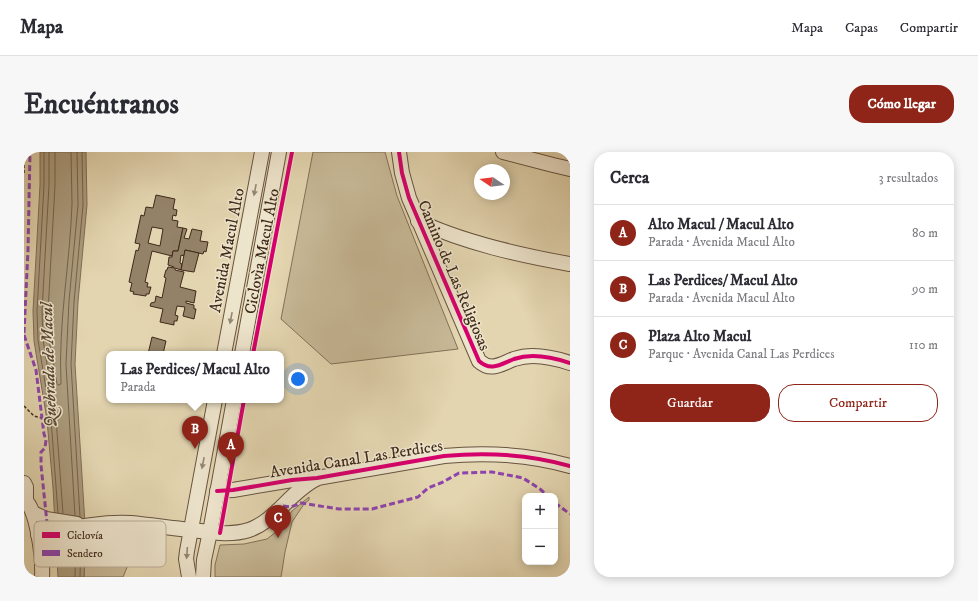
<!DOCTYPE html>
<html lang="es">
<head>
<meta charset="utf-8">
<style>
  :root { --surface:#fff; --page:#f7f7f7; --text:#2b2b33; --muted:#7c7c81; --line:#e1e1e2; --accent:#8f2418 }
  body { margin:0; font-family:"IM FELL DW Pica",serif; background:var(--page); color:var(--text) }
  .controls { position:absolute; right:12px; bottom:12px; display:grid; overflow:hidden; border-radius:8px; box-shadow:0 2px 10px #0003 }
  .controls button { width:36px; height:36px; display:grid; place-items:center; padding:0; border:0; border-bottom:1px solid var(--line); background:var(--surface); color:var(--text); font:20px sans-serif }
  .compass { position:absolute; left:450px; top:12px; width:36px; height:36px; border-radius:50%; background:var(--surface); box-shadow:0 2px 10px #0003; rotate:283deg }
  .you { position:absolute; left:274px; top:227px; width:14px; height:14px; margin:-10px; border:3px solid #fff; border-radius:50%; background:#1a73e8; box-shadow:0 0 0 6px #1a73e833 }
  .badge { display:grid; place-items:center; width:26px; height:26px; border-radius:50%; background:var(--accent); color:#fff; font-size:13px; font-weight:700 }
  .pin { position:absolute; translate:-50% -33px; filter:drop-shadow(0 1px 2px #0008) }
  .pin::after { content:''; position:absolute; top:21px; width:14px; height:12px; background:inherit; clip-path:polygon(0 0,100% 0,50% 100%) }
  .popup { position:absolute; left:82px; top:199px; width:178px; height:52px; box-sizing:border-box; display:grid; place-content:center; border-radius:8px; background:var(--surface); filter:drop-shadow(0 1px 3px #0005); font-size:13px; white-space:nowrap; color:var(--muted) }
  .popup b { font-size:15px; color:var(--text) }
  .popup::after { content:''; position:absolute; left:50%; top:100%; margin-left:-8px; border:8px solid transparent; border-top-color:var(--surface) }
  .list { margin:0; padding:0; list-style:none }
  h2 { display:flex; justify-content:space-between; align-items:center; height:52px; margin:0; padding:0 16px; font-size:17px }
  h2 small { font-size:13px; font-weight:400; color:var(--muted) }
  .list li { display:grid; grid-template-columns:26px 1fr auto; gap:12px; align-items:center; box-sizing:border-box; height:56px; padding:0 16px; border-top:1px solid var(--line) }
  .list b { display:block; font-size:15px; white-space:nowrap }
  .list p { margin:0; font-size:13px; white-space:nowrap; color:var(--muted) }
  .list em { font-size:13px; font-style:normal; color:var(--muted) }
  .actions { display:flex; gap:8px; padding:12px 16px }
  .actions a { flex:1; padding:9px 0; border:1px solid var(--accent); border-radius:16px; text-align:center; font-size:14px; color:var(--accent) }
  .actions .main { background:var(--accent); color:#fff }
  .map { position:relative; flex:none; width:546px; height:425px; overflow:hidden; border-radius:16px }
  header { display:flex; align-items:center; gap:24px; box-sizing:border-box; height:56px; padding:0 20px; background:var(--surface); border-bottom:1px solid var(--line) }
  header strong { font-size:19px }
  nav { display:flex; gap:22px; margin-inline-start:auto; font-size:14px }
  .intro { display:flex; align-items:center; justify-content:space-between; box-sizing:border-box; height:96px; padding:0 24px }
  h1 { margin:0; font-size:28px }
  .button { padding:10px 18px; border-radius:16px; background:var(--accent); color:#fff; font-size:14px; font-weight:700 }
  main { display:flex; gap:24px; padding:0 24px }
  aside { flex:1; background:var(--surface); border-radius:16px; box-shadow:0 2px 10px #0003 }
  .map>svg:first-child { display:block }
  .green { fill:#c7b896; stroke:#837058 }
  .water { fill:#ab9b7d; stroke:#806d55 }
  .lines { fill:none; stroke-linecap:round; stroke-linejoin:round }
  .shore { stroke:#75624c; stroke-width:1 }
  .building { fill:#948268; stroke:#3f291a; fill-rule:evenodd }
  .minor-casing { stroke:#685440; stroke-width:16 }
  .path { stroke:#3f291a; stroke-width:1.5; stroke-dasharray:3 2; stroke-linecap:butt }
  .minor { stroke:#ede4cc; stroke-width:14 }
  .quiet { stroke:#8e44ad; stroke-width:3; stroke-dasharray:6 3; stroke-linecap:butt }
  .cycleway-casing { stroke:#ede4cc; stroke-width:6 }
  .cycleway { stroke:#d6006c; stroke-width:4 }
  .oneway { fill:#968673 }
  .labels { text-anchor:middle; stroke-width:3; stroke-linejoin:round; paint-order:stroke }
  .street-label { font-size:16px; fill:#3f291a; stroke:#ede4cc }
  .water-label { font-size:17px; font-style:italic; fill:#5a4633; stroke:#ede4cc }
  .key { fill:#ede4cc; stroke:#b9ac97; stroke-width:1 }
  .key-label { font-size:11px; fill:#3f291a }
</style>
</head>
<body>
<header>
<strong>Mapa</strong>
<nav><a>Mapa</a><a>Capas</a><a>Compartir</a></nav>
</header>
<div class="intro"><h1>Encuéntranos</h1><a class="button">Cómo llegar</a></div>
<main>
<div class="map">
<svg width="546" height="425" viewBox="0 0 546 425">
  <rect width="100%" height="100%" fill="#e3d5b0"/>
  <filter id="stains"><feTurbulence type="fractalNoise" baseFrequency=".005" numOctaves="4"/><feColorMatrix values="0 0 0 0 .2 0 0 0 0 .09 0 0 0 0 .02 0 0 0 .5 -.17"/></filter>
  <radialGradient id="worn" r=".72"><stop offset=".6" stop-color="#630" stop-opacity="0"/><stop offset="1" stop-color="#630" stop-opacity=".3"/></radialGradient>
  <!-- green -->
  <g class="green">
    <path d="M289 0H361L373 44 434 197 307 212 257 167Z"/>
    <path d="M285 345V348L280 352 268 370 261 400 257 425H191V413L196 393 220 392 243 387 252 380 268 359Z"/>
    <path d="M83 382H117L99 425H60L62 388Z"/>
  </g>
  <!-- water -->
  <path class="water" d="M16 0H62L63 53 54 150 51 212 62 388 60 425H34L29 336 23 268 10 189 9 159 16 33Z"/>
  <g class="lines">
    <!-- shore -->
    <g class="shore">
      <path d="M20 0V33L13 159 14 188 27 267 34 361"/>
      <path d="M25 0V33L18 159 19 188 32 266 39 362"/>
      <path d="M31 0V33L24 160 25 188 33 232 35 233 37 232C34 171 46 112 48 52 48 35 47 17 47 0"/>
      <path d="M51 364 42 212 45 149 54 53 53 0"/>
      <path d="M56 365 47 212 50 150 59 53 58 0"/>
      <path d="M51 425 52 384"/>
      <path d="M56 425 57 383"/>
    </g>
  </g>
  <!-- building -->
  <g class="building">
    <path d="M132 43 151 47 149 57 153 58 152 64 149 63 148 68 154 69 153 75 159 76 154 99H149L148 104 128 99 121 130 124 131 123 135H127L125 142H122V144L109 142 110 140 106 139 108 131 105 130 112 98 114 99 116 92 111 91 117 63 120 64 122 55 129 56ZM128 75 139 77 136 94 124 91Z"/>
    <path d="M159 76 163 77 160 86 165 87 168 77 178 79 176 89 184 90 182 100 180 99 179 102 161 98 160 104 157 103 156 111 158 112 157 118 151 116V118L160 120 156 135 172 139 170 151 162 149V151L170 153V157H172L170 167 159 164 161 155 153 154 151 163 154 164 153 169H150V173L136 170 139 157 126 154 127 151 131 150 132 144 138 146 142 126 140 125 142 118H143L144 115 150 116V115L144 113 145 105H148L149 99H154Z"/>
    <path d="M161 98 175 101 170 120 157 118Z"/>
    <path d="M128 185 142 189 139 202H124Z"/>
  </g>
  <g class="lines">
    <defs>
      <g id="minor">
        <path d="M375 0 378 21 385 46 455 209C467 220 477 212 490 207 496 205 502 204 509 204 521 204 534 207 546 211"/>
        <path d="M479 0 529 13 546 17"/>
        <path d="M394 69C441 91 495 103 546 112"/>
        <path d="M200 202 238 0"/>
        <path d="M218 202 255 0"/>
        <path d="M0 331 2 335V348"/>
        <path d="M193 339 209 338 268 328 293 326 420 304C463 300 504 302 546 314"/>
        <path d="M0 347C14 358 19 408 18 425"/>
        <path d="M9 361 22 367 53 372"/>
        <path d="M14 383C45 377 76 369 107 371 127 373 147 376 167 378 186 380 206 384 225 378 251 369 266 340 292 327"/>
        <path d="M165 425 162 407 163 399 191 248"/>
        <path d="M179 425 180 408 186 380 210 248"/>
      </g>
    </defs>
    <!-- minor casing -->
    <use href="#minor" class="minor-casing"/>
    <!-- path -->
    <g class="path">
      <path d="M0 21V0"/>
      <path d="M0 254 10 264 18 266"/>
    </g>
    <!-- minor -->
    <use href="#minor" class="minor"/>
    <!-- quiet -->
    <g class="quiet">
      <path d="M0 181 4 98 6 0"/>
      <path d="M0 183 12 218 20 282 22 288 21 296 17 300V313L23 371H12"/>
      <path d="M531 351 546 362"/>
      <path d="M259 354 267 355 277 351 315 357H348L394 345 404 336 419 330 435 321 468 320 499 326 516 337 524 344"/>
    </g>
    <defs>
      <g id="cycleway">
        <path d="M375 0 378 21 385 46 455 209C467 220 477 212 490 207 496 205 502 204 509 204 521 204 534 207 546 211"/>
        <path d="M229 202 268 0"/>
        <path d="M193 339 209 338 268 328 293 326 420 304C463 300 504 302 546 314"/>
        <path d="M196 381 220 248"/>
      </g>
    </defs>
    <!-- cycleway casing -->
    <use href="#cycleway" class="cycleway-casing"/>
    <!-- cycleway -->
    <use href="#cycleway" class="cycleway"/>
  </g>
  <!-- one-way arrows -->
  <defs><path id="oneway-solid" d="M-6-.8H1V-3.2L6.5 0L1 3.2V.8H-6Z"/></defs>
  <g class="oneway">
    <use href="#oneway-solid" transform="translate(231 38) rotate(101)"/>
    <use href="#oneway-solid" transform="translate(207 166) rotate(101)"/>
    <use href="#oneway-solid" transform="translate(179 311) rotate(101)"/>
    <use href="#oneway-solid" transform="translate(163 401) rotate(94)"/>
  </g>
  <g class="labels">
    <!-- street labels -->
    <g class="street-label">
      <text transform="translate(202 98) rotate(-79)" y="6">Avenida Macul Alto</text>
      <text transform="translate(237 99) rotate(-79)" y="6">Ciclovìa Macul Alto</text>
      <text transform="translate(431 123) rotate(67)" y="6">Camino de Las Religiosas</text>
      <text transform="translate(332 306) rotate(-9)" y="6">Avenida Canal Las Perdices</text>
    </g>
    <!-- water labels -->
    <g class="water-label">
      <text transform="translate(24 213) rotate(-92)" y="6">Quebrada de Macul</text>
    </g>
  </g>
  <!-- legend -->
  <rect x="10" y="369" width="132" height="46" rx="6" class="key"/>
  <rect x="18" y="380" width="18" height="6" fill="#d6006c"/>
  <rect x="18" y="398" width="18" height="6" fill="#8e44ad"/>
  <g class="key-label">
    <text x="43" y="387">Ciclovía</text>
    <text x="43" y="405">Sendero</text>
  </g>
  <rect width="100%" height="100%" filter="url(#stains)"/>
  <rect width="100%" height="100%" fill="url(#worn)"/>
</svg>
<div class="controls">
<button>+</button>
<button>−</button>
</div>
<svg class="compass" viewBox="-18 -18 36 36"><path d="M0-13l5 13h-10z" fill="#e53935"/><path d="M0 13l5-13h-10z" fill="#7c7c81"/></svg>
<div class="you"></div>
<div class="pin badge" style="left:207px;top:313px">A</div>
<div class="pin badge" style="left:171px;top:297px">B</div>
<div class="popup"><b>Las Perdices/ Macul Alto</b>Parada</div>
<div class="pin badge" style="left:254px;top:386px">C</div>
</div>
<aside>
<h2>Cerca<small>3 resultados</small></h2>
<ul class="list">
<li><span class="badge">A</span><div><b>Alto Macul / Macul Alto</b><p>Parada · Avenida Macul Alto</p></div><em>80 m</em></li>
<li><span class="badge">B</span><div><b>Las Perdices/ Macul Alto</b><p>Parada · Avenida Macul Alto</p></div><em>90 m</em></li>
<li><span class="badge">C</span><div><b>Plaza Alto Macul</b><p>Parque · Avenida Canal Las Perdices</p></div><em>110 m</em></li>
</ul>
<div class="actions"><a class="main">Guardar</a><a>Compartir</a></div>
</aside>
</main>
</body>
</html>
